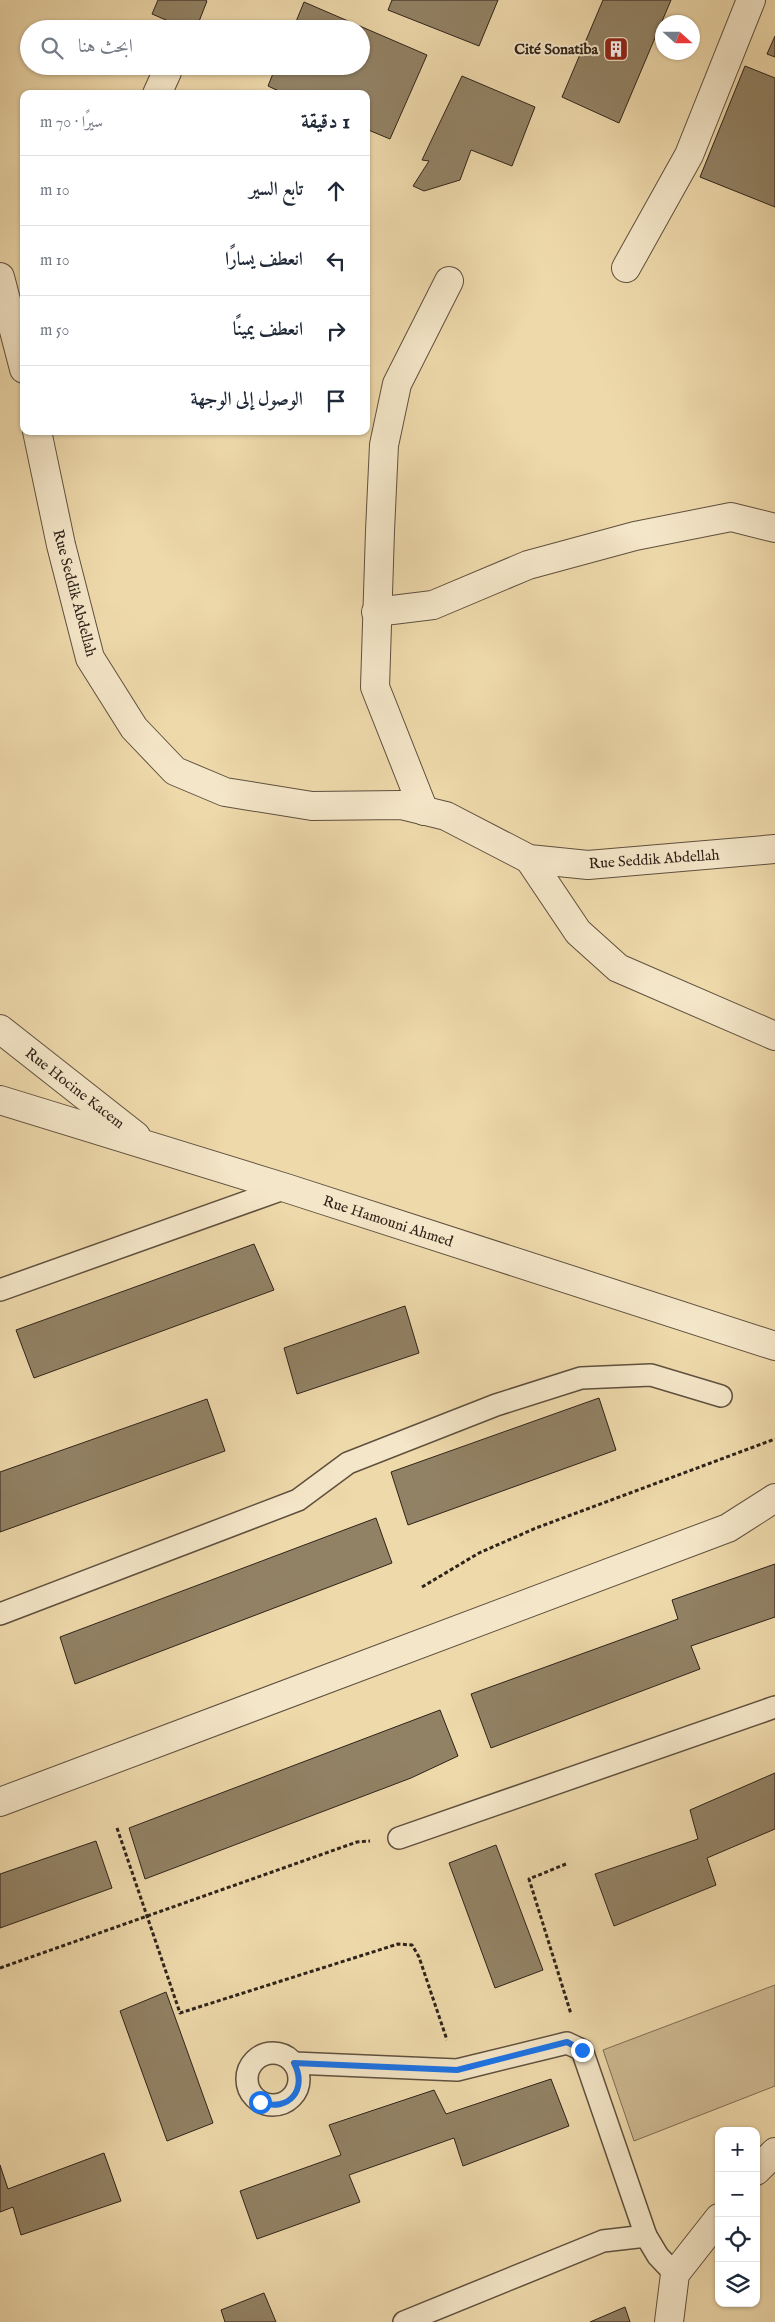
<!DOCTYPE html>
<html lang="ar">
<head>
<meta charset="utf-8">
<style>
  :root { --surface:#fff; --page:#f2f2f3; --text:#1f2937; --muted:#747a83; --line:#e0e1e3 }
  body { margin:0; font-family:"IM FELL English",Amiri,serif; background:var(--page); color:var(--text); direction:rtl }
  .controls { position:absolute; right:15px; bottom:15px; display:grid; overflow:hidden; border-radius:10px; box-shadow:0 1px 4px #0004 }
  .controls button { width:45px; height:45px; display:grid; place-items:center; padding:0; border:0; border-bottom:1px solid var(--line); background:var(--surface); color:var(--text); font:25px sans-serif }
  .compass { position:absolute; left:655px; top:15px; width:45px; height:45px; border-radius:50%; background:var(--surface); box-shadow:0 1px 4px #0004; rotate:111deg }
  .stop { position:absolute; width:15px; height:15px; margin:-11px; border:4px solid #1a73e8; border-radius:50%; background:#fff }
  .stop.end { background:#1a73e8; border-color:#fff; box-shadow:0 1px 5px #0008 }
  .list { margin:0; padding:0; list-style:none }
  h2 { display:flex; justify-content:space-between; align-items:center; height:65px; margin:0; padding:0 20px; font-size:21px }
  h2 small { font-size:16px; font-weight:400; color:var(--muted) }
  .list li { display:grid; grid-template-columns:32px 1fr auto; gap:15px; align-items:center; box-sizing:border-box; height:70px; padding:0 20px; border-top:1px solid var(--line) }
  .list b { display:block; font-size:19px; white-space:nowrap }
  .list em { font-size:16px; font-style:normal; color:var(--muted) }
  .icon { flex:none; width:28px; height:28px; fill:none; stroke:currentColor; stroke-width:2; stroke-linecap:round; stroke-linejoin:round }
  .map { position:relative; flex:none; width:775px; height:2322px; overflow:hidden; direction:ltr }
  .search { position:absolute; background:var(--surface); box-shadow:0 1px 4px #0004; left:20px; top:20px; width:350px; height:55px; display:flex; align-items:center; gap:12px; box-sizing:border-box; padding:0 18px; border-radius:28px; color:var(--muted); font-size:19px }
  .panel { position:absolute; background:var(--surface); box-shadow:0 1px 4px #0004; left:20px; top:90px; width:350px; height:345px; border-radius:10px; direction:rtl }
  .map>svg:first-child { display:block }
  .green { fill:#ceba92; stroke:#7e6e56 }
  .building { fill:#928265; stroke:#2f231a }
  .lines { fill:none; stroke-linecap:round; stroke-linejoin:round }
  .service-casing { stroke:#5f503e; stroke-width:24 }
  .minor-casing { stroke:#5f503e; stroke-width:30 }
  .path { stroke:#2f231a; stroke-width:3; stroke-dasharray:4 2.5; stroke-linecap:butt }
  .service { stroke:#f4e6c8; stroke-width:21 }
  .minor { stroke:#f4e6c8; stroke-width:28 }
  .route { stroke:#1a73e8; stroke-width:6 }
  .labels { text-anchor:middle; stroke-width:4; stroke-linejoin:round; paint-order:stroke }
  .poi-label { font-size:15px; font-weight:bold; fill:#2f231a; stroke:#f4e6c8; text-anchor:end }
  .street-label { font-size:15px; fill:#2f231a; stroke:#f4e6c8 }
</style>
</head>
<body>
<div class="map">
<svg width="775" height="2322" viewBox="0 0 775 2322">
  <rect width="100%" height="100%" fill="#eed9ab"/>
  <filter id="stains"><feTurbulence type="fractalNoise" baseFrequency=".004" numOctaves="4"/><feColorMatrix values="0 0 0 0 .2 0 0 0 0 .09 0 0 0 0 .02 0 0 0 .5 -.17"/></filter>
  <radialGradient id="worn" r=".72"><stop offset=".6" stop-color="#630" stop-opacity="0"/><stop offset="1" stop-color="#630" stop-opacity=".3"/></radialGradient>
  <!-- green -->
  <path class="green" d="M775 1985V2086L634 2141 603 2050Z"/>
  <!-- building -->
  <g class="building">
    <path d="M158 0H205L207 1 196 29H187L152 14Z"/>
    <path d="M392 0H498L479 46 388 10Z"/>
    <path d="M603 0H671L619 123 562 97Z"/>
    <path d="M304 2 427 55 390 139 366 129V94H285L268 86 276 66H361V29H293Z"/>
    <path d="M775 36V57L767 54Z"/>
    <path d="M745 66 775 78V207L700 177Z"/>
    <path d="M462 76 535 107 512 166 471 150 460 180 424 191 413 186 429 161 422 160Z"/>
    <path d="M254 1244 274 1290 34 1378 16 1330Z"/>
    <path d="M405 1306 419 1353 297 1394 284 1348Z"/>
    <path d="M599 1398 616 1450 408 1525 391 1472Z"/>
    <path d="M207 1399 225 1451 0 1532V1472Z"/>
    <path d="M376 1518 392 1563 75 1684 60 1637Z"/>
    <path d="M775 1564V1617L691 1646 700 1669 491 1748 471 1694 678 1619 672 1600Z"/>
    <path d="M440 1710 458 1756 411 1778 145 1879 129 1828Z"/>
    <path d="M775 1773V1829L707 1858 716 1885 614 1926 595 1874 698 1839 690 1810Z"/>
    <path d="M96 1841 112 1888 0 1928V1874Z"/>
    <path d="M496 1845 543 1970 495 1988 449 1863Z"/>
    <path d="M166 1992 213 2123 167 2141 120 2011Z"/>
    <path d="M551 2079 569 2126 463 2166 454 2138 349 2175 360 2202 257 2239 240 2191 341 2155 329 2125 434 2090 446 2114Z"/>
    <path d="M104 2153 121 2201 21 2235 13 2207 0 2212V2165L8 2189Z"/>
    <path d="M264 2293 276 2322H225L221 2310Z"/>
    <path d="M625 2307 630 2322H590Z"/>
  </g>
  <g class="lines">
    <defs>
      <g id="service">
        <path d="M0 1290 286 1188"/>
        <path d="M0 1614 298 1500 348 1463 496 1405 581 1378 651 1375 721 1396"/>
        <path d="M399 1838 775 1707"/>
        <circle cx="273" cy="2079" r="26"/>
        <path d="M294 2063 457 2070 567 2043 582 2050 646 2236"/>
        <path d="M404 2322 603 2241 646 2236 658 2256 675 2274"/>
      </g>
      <g id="minor">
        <path d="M157 94 167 72"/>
        <path d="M626 268 689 155 751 0"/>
        <path d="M0 277 24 369"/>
        <path d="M37 431 61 545 90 658 134 728 175 771 225 792 312 806 401 805 446 816 529 859 588 865 775 849"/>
        <path d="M376 612 433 605 528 565 635 536 731 517 775 528"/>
        <path d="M424 811 375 687 380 531 384 445 397 384 449 281"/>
        <path d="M529 859 578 932 618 968 775 1036"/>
        <path d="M0 1029 136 1136"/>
        <path d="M0 1100 286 1188 775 1346"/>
        <path d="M0 1802 728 1528 775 1498"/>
        <path d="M756 2171 775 2152"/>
        <path d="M669 2322 675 2274 719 2218"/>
      </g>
    </defs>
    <!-- service casing -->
    <use href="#service" class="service-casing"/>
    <!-- minor casing -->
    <use href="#minor" class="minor-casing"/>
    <!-- path -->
    <g class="path">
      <path d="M422 1587 479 1553 536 1528 775 1439"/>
      <path d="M117 1828 180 2013 398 1944 412 1945 419 1957 447 2040"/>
      <path d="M566 1864 529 1879 571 2014"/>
      <path d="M0 1968 357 1842 370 1841"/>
    </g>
    <!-- service -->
    <use href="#service" class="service"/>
    <!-- minor -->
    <use href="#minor" class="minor"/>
  </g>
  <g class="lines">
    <!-- route -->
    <path class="route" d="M260 2102C289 2113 308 2089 294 2063L457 2070 567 2042 582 2050"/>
  </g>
  <!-- icons -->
  <defs>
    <symbol id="building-square" viewBox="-11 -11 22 22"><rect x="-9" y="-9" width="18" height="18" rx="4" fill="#8f2418" stroke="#f4e6c8"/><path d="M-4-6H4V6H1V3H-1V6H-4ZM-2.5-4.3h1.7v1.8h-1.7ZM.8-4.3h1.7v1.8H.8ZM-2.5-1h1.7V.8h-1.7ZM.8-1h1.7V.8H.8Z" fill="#fff"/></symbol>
  </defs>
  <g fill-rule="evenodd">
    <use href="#building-square" x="602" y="35" width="28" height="28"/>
  </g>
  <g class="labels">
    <!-- poi labels -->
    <g class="poi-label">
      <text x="598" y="54">Cité Sonatiba</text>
    </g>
    <!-- street labels -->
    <g class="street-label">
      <text transform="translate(75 593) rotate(75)" y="5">Rue Seddik Abdellah</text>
      <text transform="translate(654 859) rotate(-4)" y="5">Rue Seddik Abdellah</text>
      <text transform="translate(75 1088) rotate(38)" y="5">Rue Hocine Kacem</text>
      <text transform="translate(388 1221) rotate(18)" y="5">Rue Hamouni Ahmed</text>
    </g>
  </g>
  <rect width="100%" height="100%" filter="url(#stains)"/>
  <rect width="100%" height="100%" fill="url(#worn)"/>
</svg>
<div class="controls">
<button>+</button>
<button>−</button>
<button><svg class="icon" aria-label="locate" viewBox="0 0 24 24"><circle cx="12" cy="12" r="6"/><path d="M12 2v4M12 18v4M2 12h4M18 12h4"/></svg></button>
<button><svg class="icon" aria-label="layers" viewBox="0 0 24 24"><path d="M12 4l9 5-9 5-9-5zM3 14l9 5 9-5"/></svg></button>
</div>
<svg class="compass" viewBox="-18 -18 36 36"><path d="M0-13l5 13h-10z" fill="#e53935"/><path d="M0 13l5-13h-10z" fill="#747a83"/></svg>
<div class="stop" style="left:260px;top:2102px"></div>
<div class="stop end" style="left:582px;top:2050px"></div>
<div class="search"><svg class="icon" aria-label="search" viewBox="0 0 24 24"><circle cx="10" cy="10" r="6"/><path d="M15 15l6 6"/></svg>ابحث هنا</div>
<section class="panel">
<h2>1 دقيقة<small>سيرًا · 70 m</small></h2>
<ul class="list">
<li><svg class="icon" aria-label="ahead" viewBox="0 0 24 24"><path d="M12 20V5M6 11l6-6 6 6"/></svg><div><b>تابع السير</b></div><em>10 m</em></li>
<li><svg class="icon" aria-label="left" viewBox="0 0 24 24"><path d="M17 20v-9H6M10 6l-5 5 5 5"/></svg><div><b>انعطف يسارًا</b></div><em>10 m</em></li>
<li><svg class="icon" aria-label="right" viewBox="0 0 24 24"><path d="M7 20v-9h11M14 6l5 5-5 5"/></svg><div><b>انعطف يمينًا</b></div><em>50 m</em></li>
<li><svg class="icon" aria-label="arrive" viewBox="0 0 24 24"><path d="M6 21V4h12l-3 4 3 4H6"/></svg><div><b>الوصول إلى الوجهة</b></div></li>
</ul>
</section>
</div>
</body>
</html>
